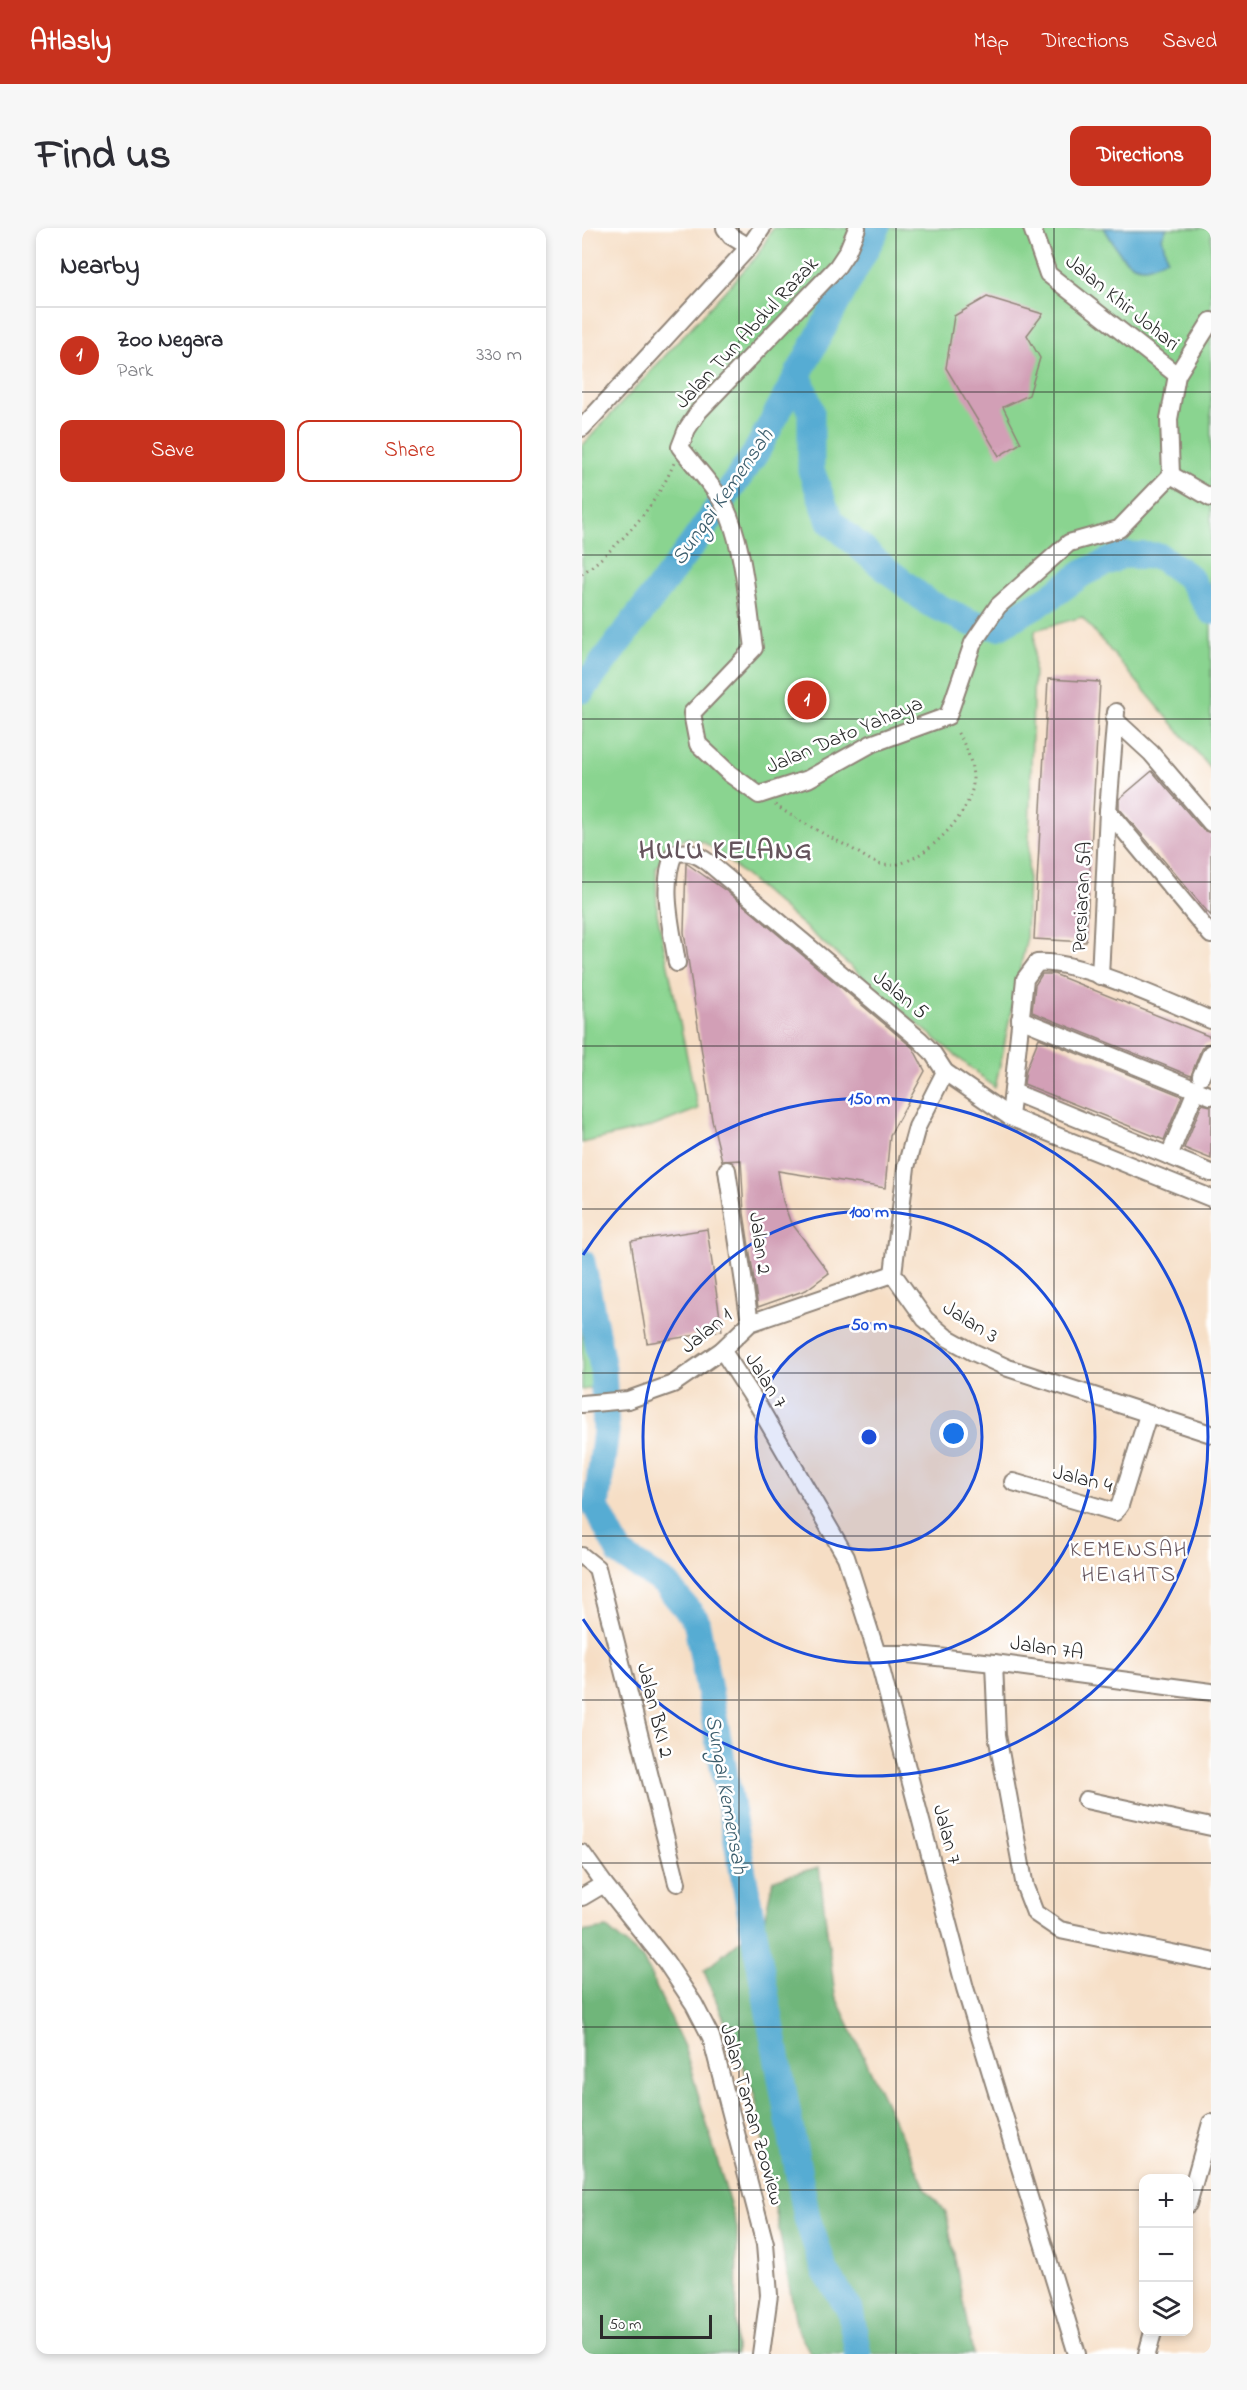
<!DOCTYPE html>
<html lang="en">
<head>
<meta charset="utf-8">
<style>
  :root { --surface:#fff; --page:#f7f7f7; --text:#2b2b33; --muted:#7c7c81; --line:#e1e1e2; --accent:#c8321e }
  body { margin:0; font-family:"Indie Flower",sans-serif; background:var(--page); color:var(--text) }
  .controls { position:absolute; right:18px; bottom:18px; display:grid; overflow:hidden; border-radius:12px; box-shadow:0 3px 9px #0003 }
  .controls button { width:54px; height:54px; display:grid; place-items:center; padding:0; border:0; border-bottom:2px solid var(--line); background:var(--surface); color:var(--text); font:30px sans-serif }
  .scale { position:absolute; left:18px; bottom:15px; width:112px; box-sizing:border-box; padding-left:6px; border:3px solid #2b2b2b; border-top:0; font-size:16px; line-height:21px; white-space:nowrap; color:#2b2b2b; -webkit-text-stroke:4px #fff; paint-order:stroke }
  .you { position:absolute; left:372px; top:1206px; width:21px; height:21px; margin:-15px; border:4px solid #fff; border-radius:50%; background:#1a73e8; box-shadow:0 0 0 9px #1a73e833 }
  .badge { display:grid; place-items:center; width:39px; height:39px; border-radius:50%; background:var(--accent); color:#fff; font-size:20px; font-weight:700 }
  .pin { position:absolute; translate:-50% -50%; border:3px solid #fff; box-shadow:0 2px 6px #0006 }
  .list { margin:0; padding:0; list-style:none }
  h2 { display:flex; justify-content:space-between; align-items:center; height:78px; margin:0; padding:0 24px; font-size:26px }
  h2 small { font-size:20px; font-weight:400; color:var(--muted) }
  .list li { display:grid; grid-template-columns:39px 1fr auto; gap:18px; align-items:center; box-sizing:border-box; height:96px; padding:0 24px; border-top:2px solid var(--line) }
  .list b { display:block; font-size:22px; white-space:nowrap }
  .list p { margin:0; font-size:20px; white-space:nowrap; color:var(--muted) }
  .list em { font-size:20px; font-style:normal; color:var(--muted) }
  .actions { display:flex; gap:12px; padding:18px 24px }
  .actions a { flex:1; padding:14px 0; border:2px solid var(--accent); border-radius:12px; text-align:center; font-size:21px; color:var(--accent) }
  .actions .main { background:var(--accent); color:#fff }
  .icon { flex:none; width:33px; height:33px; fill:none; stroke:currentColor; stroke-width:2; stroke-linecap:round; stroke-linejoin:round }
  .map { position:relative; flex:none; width:629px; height:2126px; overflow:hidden; border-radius:12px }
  header { display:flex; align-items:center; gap:36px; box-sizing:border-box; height:84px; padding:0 30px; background:var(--accent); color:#fff }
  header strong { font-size:28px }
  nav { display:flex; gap:33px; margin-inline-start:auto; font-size:21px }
  .intro { display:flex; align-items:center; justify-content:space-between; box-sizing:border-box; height:144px; padding:0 36px }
  h1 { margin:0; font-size:42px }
  .button { padding:15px 27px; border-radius:12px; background:var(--accent); color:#fff; font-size:21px; font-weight:700 }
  main { display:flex; gap:36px; padding:0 36px }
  aside { flex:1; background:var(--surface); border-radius:12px; box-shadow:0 3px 9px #0003 }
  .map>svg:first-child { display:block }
  .green { fill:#8ad490; stroke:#5a805e; stroke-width:1.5 }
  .forest { fill:#6fb67a; stroke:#4d7052; stroke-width:1.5 }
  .water { fill:#57acd3; stroke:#416c7f; stroke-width:1.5 }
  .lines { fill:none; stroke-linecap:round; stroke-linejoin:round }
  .river { stroke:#57acd3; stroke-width:27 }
  .building { fill:#d29fb6 }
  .minor-casing { stroke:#908478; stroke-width:20 }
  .path { stroke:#908478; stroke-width:3; stroke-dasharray:1.5 4.5; stroke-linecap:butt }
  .minor { stroke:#fff; stroke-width:16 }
  .grid { fill:none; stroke:#2b2b2b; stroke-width:1.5; stroke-opacity:0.55 }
  .ring { fill:none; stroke:#1d4ed8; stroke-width:3 }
  .labels { text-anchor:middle; stroke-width:5; stroke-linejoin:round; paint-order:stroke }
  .street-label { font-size:21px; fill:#2b2b2b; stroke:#fff }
  .water-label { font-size:22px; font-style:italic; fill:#3d5f6e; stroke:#fff }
  .neighbourhood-label { font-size:22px; letter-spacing:1.5px; fill:#65545c; stroke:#fff }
  .district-label { font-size:27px; font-weight:bold; letter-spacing:1.5px; fill:#65545c; stroke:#fff }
  .centre { fill:#1d4ed8; stroke:#fff; stroke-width:3 }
  .ring-label { font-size:18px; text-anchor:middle; font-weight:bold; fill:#1d4ed8; stroke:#fff; stroke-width:5; stroke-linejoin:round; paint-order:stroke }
</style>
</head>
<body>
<header>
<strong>Atlasly</strong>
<nav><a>Map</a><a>Directions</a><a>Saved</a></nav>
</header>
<div class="intro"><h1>Find us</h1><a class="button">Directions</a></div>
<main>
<aside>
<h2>Nearby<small></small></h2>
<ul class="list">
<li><span class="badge">1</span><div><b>Zoo Negara</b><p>Park</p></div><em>330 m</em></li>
</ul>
<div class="actions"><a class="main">Save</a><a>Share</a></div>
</aside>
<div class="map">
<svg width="629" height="2126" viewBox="0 0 629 2126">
  <rect width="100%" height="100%" fill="#fff"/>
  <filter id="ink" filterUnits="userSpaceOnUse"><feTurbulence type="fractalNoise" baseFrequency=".0167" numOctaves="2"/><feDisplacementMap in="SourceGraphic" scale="12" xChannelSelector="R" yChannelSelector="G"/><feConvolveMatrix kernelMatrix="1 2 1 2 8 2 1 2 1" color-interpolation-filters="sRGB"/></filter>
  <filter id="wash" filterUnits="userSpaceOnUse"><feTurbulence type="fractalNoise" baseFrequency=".008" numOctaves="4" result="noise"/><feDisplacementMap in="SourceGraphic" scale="24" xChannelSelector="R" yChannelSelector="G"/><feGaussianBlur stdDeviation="1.35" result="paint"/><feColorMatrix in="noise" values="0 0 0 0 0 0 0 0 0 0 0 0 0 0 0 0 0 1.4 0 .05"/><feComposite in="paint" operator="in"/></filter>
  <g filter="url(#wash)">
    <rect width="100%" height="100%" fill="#f6dec5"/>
    <!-- green -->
    <g class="green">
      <path d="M191 0H629V541L500 389 453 402 444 713 413 860 326 788 136 624 121 614 106 610 89 616 74 640 75 685 116 881 72 898 0 915V218L175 28Z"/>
      <path d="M0 1036 12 1076 27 1158 0 1162Z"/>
    </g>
    <!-- forest -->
    <g class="forest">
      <path d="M237 1639 253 1767 345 1963 364 1984 391 2126H229L215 2101 173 1868 122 1743 182 1692 191 1652Z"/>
      <path d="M25 1700 61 1731 103 1821 155 2000 154 2126H0V1704Z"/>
    </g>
    <!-- water -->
    <path class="water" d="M522 0H585L580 9 585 31C579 33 569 39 562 39 540 39 532 14 522 0Z"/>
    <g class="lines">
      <!-- river -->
      <g class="river">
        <path d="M216 146 229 183V242L248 293 294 333 347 375 390 395 415 399 468 369 501 345 540 327 577 328 607 349 629 383"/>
        <path d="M0 462 109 318 173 226 295 0"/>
        <path d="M0 1034 21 1140 24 1203 14 1279 38 1326 84 1356 114 1392 225 1990 243 2043 268 2082 276 2126"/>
      </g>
    </g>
    <g id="blocks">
      <!-- building -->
      <g class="building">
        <path d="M405 69 461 86 445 107 458 130 447 167 421 179 439 215 417 228 364 140 372 88Z"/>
        <path d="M466 451 518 454 504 714 452 711Z"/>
        <path d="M570 543 621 602 629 605V688L537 580V571Z"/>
        <path d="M104 635 147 665 331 820 343 843 308 907 303 960 196 943 201 973 208 993 247 1045 224 1062 176 1079 162 985 159 932 140 933 130 892 102 704Z"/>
        <path d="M460 746H472L629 809V815L623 816 619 821 609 848 450 784 453 757Z"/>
        <path d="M457 810 600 868 582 912 442 856 444 842Z"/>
        <path d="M620 876 629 878V931L602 920Z"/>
        <path d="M125 1001 140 1103 65 1115 49 1013Z"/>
      </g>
    </g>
  </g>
  <g filter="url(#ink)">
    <use href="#blocks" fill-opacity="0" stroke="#908478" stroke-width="1.5"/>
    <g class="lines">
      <defs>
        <g id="minor">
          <path d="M143 0 149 8 167 19"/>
          <path d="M275 0 265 24 255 39 117 183 105 201 98 219C111 236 126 252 138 270 161 305 166 378 172 420L110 485 116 516 148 546 177 567 226 551 289 516 366 488 391 415 416 378 487 315 537 301 589 247 587 191 595 147 629 93"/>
          <path d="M450 0 466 46 595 147"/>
          <path d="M0 200 167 19 180 0"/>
          <path d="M589 247 629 270"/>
          <path d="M532 491 569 525 629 595"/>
          <path d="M526 583 629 707"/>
          <path d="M95 735C90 702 78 658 92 626 106 622 115 626 127 635L338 812 350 824 363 844 428 889 629 970"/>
          <path d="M518 748 526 583 534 484"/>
          <path d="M438 791 629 868"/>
          <path d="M363 844 335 899 324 939 311 1046 343 1091 364 1109 391 1124 426 1140 629 1206"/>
          <path d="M619 848 629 825"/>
          <path d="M431 864 629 945"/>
          <path d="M428 889 443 751 455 735C493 730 590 776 629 792"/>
          <path d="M587 928 614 862"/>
          <path d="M145 942 168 1095"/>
          <path d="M140 1122 176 1177 264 1329 295 1426 383 1760 495 2126"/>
          <path d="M0 1176 46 1172 91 1156 140 1122 168 1095 311 1046"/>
          <path d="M431 1254 533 1284 538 1277 566 1187"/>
          <path d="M0 1328 15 1340 95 1655"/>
          <path d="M295 1426H326L412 1435 629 1464"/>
          <path d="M412 1435 415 1507 443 1659 453 1685 478 1702 629 1733"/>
          <path d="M504 1572 629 1599"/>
          <path d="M0 1625 22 1656 84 1734 112 1776 129 1809 183 2016 187 2067 179 2126"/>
          <path d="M0 1669 22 1656"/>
          <path d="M606 1976 629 1895"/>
          <path d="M565 2126 571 2104"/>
        </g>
      </defs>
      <!-- minor casing -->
      <use href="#minor" class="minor-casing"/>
      <!-- path -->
      <g class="path">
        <path d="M0 346C38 317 74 279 92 235"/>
        <path d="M193 577C217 593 240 605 265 618 275 623 286 632 297 636 332 647 392 586 391 553 391 533 384 518 374 502"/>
      </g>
      <!-- minor -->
      <use href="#minor" class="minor"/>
    </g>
  </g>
  <!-- grid -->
  <path class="grid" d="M157 0V2126M314 0V2126M472 0V2126M0 164H629M0 327H629M0 491H629M0 654H629M0 818H629M0 981H629M0 1145H629M0 1308H629M0 1472H629M0 1635H629M0 1799H629M0 1962H562M606 1962H629"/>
  <!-- distance rings -->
  <circle cx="287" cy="1209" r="113" fill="#1d4ed8" fill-opacity=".12"/>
  <g class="ring">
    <circle cx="287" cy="1209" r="113"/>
    <circle cx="287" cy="1209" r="226"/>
    <path d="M1 1027A339 339 0 1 1 1 1391"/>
  </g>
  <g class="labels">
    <!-- street labels -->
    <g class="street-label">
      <text transform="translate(541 74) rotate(39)" y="7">Jalan Khir Johari</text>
      <text transform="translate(164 104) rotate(-47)" y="7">Jalan Tun Abdul Razak</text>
      <text transform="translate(262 506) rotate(-23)" y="7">Jalan Dato Yahaya</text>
      <text transform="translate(499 669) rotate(-87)" y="7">Persiaran 5A</text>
      <text transform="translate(319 766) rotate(39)" y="7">Jalan 5</text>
      <text transform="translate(179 1015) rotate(82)" y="7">Jalan 2</text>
      <text transform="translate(389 1093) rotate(32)" y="7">Jalan 3</text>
      <text transform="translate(124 1102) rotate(-39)" y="7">Jalan 1</text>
      <text transform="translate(185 1152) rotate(58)" y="7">Jalan 7</text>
      <text transform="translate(501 1250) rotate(14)" y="7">Jalan 4</text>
      <text transform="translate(465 1419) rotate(8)" y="7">Jalan 7A</text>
      <text transform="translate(74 1482) rotate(76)" y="7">Jalan BKI 2</text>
      <text transform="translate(366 1606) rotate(75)" y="7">Jalan 7</text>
      <text transform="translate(171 1886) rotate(74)" y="7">Jalan Taman Zooview</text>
    </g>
    <!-- water labels -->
    <g class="water-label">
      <text transform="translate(139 268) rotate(-55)" y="8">Sungai Kemensah</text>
      <text transform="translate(146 1566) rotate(80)" y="8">Sungai Kemensah</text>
    </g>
    <!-- neighbourhood labels -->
    <g class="neighbourhood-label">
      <text x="547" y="1328">KEMENSAH<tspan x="547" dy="25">HEIGHTS</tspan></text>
    </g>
    <!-- district labels -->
    <g class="district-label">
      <text x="144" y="630">HULU KELANG</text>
    </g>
  </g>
  <circle cx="287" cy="1209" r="9" class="centre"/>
  <g class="ring-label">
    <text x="287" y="876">150 m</text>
    <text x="287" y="989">100 m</text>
    <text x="287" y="1102">50 m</text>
  </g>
</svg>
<div class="controls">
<button>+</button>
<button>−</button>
<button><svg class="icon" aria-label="layers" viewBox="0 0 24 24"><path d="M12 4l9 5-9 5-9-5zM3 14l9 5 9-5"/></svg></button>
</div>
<div class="scale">50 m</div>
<div class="you"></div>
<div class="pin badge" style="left:225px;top:472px">1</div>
</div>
</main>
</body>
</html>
